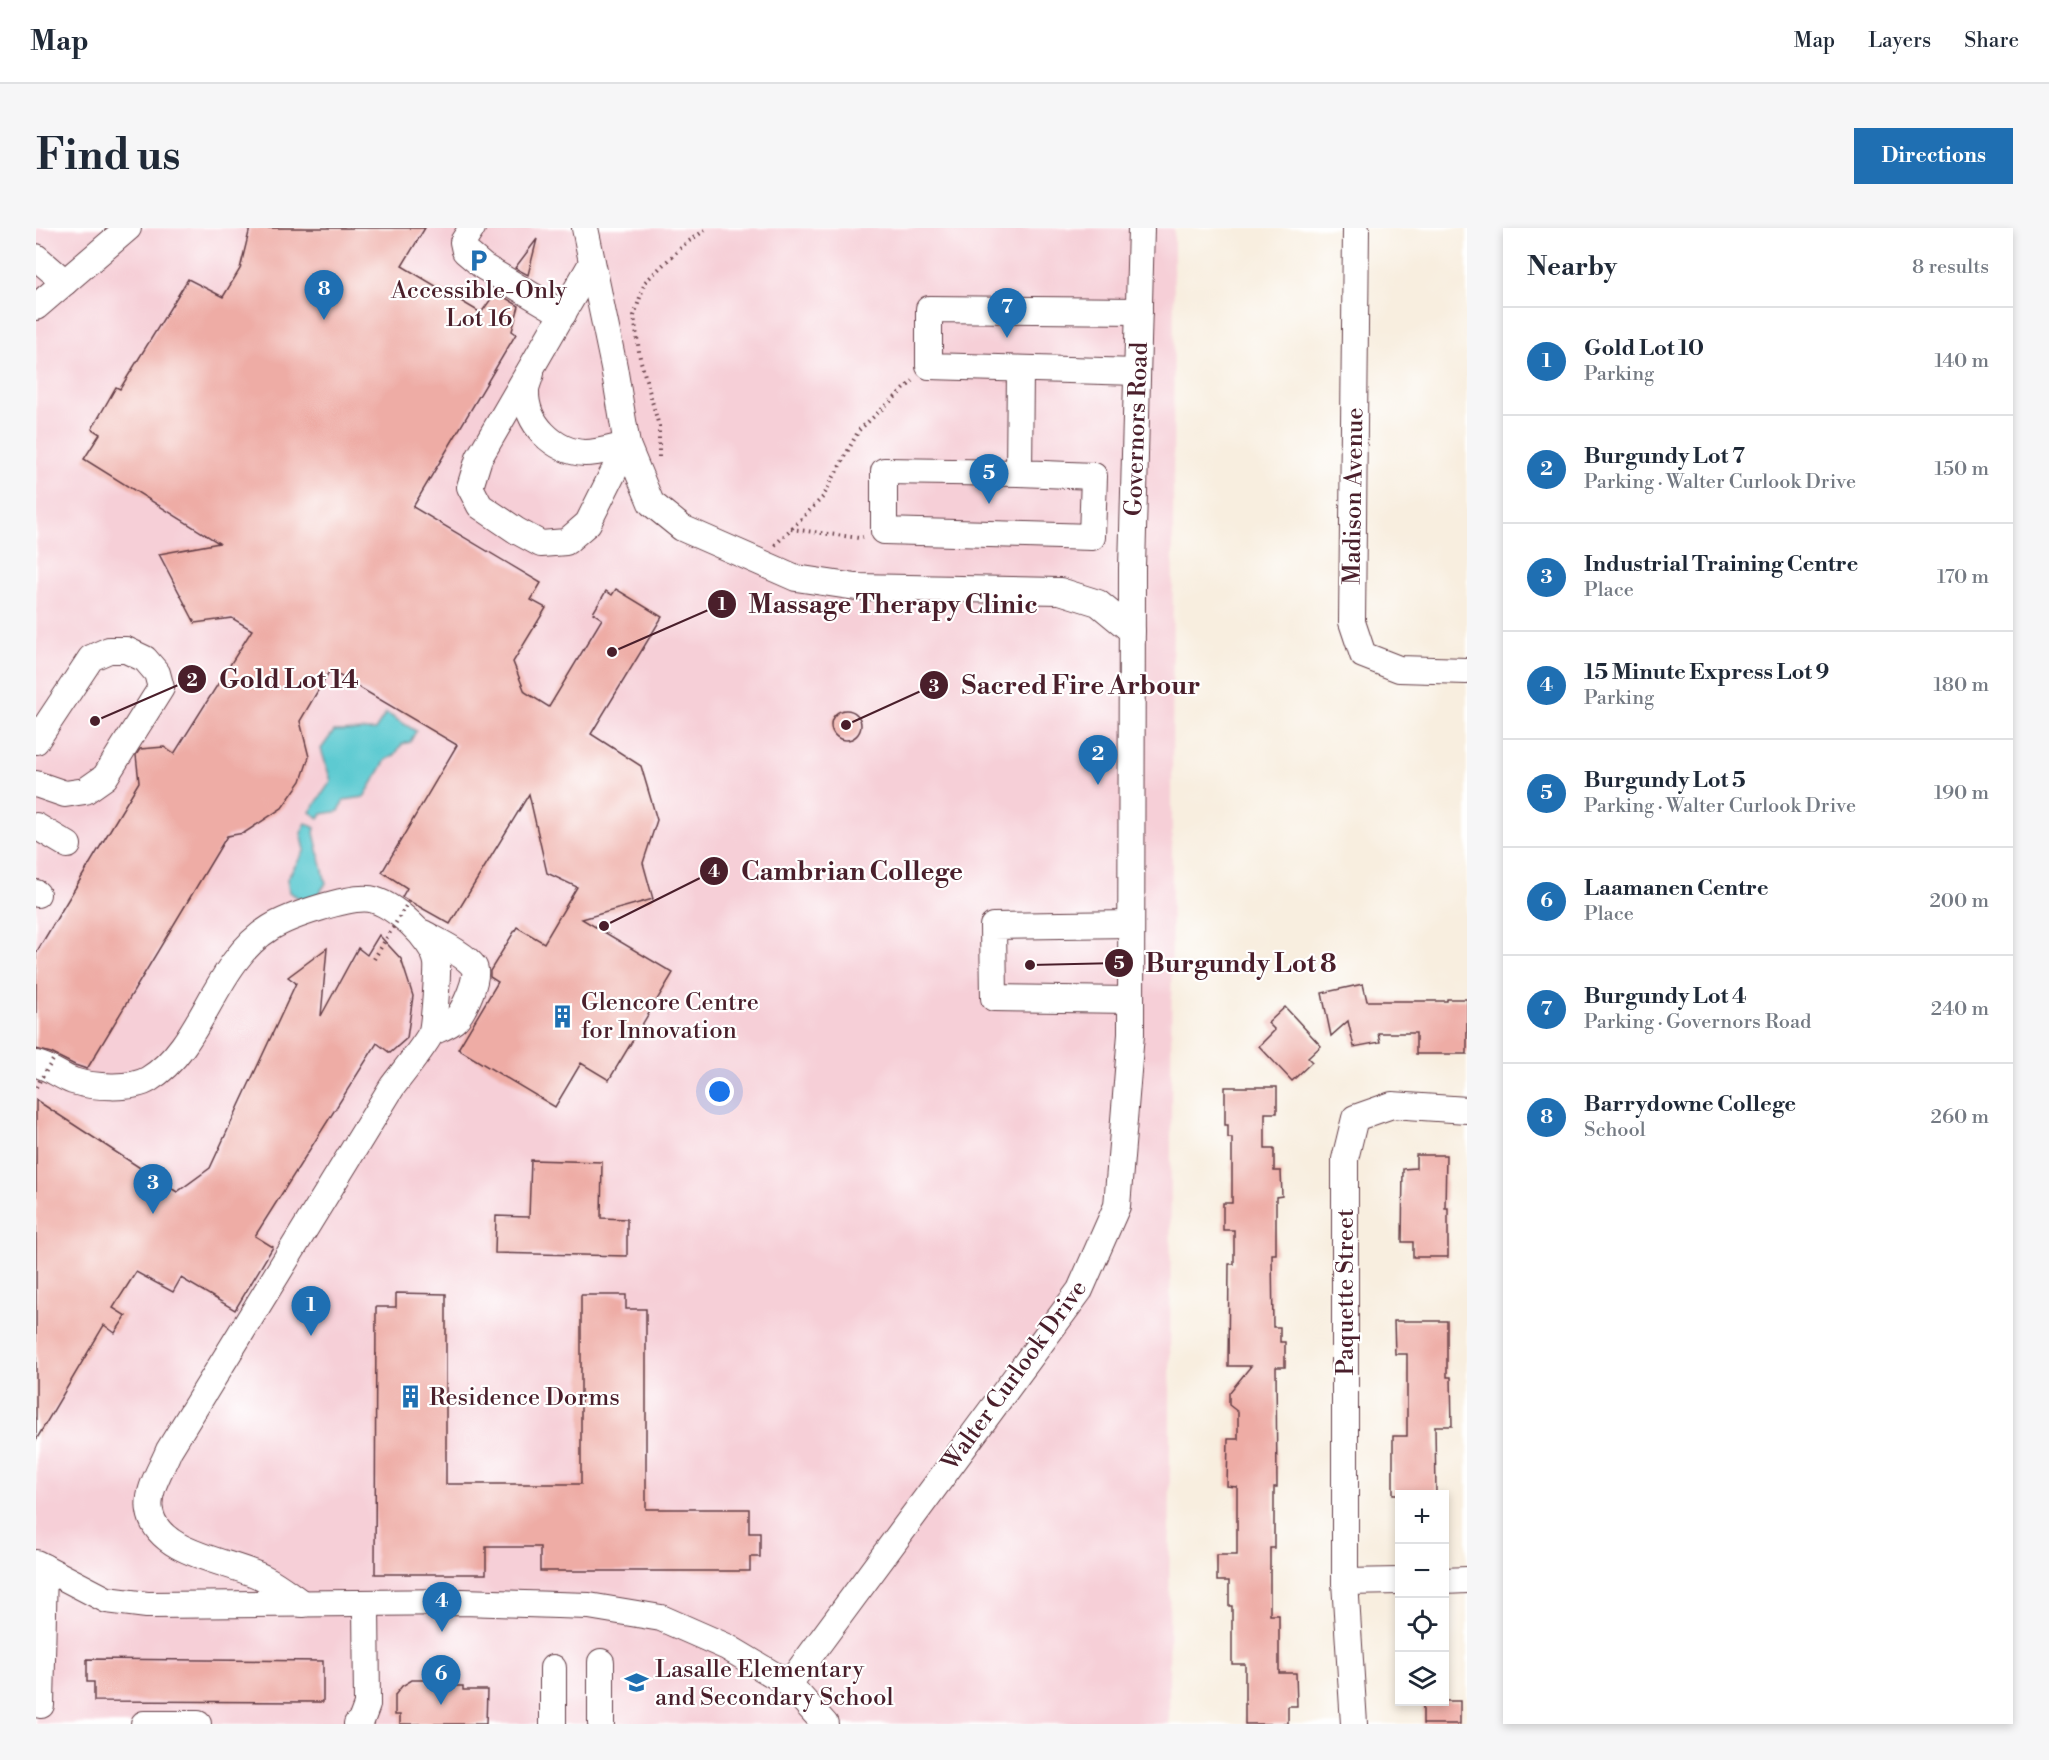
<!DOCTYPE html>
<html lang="en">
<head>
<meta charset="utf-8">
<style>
  :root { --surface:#fff; --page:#f6f6f7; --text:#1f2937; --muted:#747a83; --line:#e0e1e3; --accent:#1f6fb2 }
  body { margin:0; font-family:"Libre Bodoni",serif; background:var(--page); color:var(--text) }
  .controls { position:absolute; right:18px; bottom:18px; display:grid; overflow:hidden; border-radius:0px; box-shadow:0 3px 9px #0003 }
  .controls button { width:54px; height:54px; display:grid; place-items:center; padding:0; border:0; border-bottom:2px solid var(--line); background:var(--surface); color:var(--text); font:30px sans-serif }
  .you { position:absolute; left:684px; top:864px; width:21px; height:21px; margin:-15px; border:4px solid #fff; border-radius:50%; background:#1a73e8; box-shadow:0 0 0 9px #1a73e833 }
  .badge { display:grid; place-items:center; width:39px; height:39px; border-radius:50%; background:var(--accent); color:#fff; font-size:20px; font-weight:700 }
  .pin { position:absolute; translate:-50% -50px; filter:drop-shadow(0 2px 3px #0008) }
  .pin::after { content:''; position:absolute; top:32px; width:21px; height:18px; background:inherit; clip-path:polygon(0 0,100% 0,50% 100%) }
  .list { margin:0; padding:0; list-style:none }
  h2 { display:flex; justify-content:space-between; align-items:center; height:78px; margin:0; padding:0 24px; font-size:26px }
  h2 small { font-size:20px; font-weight:400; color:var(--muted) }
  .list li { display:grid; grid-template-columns:39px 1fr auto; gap:18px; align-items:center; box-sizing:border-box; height:108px; padding:0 24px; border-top:2px solid var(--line) }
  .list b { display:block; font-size:22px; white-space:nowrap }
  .list p { margin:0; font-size:20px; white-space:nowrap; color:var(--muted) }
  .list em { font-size:20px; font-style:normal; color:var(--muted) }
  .icon { flex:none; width:33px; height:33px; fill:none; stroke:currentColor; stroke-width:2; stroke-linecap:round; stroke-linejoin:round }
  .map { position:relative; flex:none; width:1431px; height:1496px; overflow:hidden; border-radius:0px }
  header { display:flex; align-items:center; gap:36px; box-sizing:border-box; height:84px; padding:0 30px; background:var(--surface); border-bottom:2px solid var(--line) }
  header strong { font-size:28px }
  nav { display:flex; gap:33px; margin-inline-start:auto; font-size:21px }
  .intro { display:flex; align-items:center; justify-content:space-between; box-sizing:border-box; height:144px; padding:0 36px }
  h1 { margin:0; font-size:42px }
  .button { padding:15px 27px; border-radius:0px; background:var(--accent); color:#fff; font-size:21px; font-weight:700 }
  main { display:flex; gap:36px; padding:0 36px }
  aside { flex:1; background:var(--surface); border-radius:0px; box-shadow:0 3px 9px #0003 }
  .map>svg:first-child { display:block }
  .built { fill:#f6cfd7 }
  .water { fill:#5dcad1; stroke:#54747e; stroke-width:1.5 }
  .building { fill:#eeaca5 }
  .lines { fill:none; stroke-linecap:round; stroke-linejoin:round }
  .minor-casing { stroke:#643e46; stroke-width:28 }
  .path { stroke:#643e46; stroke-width:4; stroke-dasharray:1.5 4.5; stroke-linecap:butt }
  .minor { stroke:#fff; stroke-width:26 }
  .path-bridge { stroke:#643e46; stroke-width:4; stroke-dasharray:1.5 4.5; stroke-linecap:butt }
  .labels { text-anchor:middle; stroke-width:4.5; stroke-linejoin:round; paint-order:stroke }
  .poi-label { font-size:24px; fill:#4a1f2b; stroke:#fff; text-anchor:start }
  .street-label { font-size:24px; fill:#4a1f2b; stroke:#fff }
  .leader { fill:none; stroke:#4a1f2b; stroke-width:2 }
  .callout-dot { fill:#4a1f2b; stroke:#fff; stroke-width:2 }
  .mark-label { font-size:18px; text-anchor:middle; font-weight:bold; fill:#fff }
  .callout-label { font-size:26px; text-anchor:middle; font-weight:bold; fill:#4a1f2b; stroke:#fff; stroke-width:4.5; stroke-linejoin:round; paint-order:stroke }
</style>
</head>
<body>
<header>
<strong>Map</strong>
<nav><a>Map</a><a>Layers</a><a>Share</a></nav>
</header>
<div class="intro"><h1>Find us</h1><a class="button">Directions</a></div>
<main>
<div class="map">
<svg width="1431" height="1496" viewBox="0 0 1431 1496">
  <rect width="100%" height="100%" fill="#fff"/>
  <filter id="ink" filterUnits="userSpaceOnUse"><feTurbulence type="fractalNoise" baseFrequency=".0167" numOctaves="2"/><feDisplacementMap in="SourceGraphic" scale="12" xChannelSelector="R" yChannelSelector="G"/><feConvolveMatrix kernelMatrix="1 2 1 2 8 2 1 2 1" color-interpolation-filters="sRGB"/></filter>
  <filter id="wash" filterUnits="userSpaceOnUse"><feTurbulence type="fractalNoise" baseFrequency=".008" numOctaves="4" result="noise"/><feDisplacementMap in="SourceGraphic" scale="24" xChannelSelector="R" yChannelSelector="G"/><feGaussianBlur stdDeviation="1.35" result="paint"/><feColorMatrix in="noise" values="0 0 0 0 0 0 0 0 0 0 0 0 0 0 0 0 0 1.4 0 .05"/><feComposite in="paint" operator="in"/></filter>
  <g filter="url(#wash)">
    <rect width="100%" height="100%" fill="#f8eedf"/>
    <!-- built -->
    <path class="built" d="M0 0H1138L1133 1496H0Z"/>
    <!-- water -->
    <g class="water">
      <path d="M350 485 380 503 374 514 366 516 358 528 350 532 328 569 308 572 303 583 286 586 283 590 274 584 295 553 285 521 298 503 339 502Z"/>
      <path d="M270 595 279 600 278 605 290 655 281 669 268 673 253 664 251 651 269 622 265 605Z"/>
    </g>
    <g id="blocks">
      <!-- building -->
      <g class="building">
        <path d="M214 0H389L366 38 445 85 460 64 483 78 476 103 480 106 377 279 505 355 495 372 510 380 477 434 489 464 513 479 566 391 557 385 570 363 576 367 580 361 626 389 555 506 605 538 621 592 607 635 617 671 546 691 637 745 573 852 545 835 519 879 422 821 462 754 454 749V743L481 699 508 715 541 659 511 645 493 566 414 696 366 669 371 660 346 644 421 517 294 442 264 493 273 529 265 553 246 580 208 605 191 608 51 841 39 837 15 825 0 821V725L103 554 100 527 104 521 128 519 138 526 216 402 196 390 159 395 123 326 183 315 48 231 64 206 56 201 80 159 84 161 152 51 187 69 204 41Z"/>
        <path d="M501 11 492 47 479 40Z"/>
        <circle cx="810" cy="497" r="15"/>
        <path d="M343 707 365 731 377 768 371 810 354 825 341 815 219 1008 237 1019 199 1082 145 1050 137 1064 100 1044 77 1080 90 1088 79 1105 68 1097 0 1212V872L141 964 174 940 260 755 252 749 291 720 285 788 322 720 331 727Z"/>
        <path d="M1327 756 1331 773H1411V771H1431V826H1380V805H1342L1344 814 1318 819 1312 793 1295 808 1286 765Z"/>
        <path d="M1249 779 1285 818 1272 830 1276 834 1256 853 1223 818 1239 802 1232 795Z"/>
        <path d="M1189 859H1241V885H1229V921H1238V943H1245L1246 968 1240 969V1026H1236L1237 1099H1244V1114H1249V1139H1240L1241 1259H1238V1320H1234V1387H1243V1445H1260L1261 1478H1252V1496H1209V1436H1196V1378H1193V1353H1181V1327H1201V1259L1191 1258 1192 1211H1202V1184L1193 1177V1165L1215 1138H1192L1193 1036H1198V1002H1187V975H1196V910H1192V897H1189Z"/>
        <path d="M1380 927H1410L1409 980H1412V1029H1377V1014H1366L1367 941 1380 940Z"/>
        <path d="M495 932 566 934 565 990 591 991V1028L459 1025 460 988 493 989Z"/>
        <path d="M360 1065 410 1066V1256H545V1067H590V1081H610V1281H713V1305H724V1329H714V1343H504V1319H450V1346H339L340 1079H360Z"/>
        <path d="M1358 1093H1411V1149H1415L1416 1198H1399L1400 1266H1357V1208H1371V1126H1359Z"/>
        <path d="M51 1431 287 1433V1474L58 1473V1454H51Z"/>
        <path d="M376 1452H389L396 1458H427V1462H451L450 1496H364V1487H359V1467L366 1458Z"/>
        <rect x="1387" y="1473" width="37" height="23"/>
      </g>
    </g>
  </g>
  <g filter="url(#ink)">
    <use href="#blocks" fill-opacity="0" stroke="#643e46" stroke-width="1.5"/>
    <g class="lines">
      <defs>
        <g id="minor">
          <path d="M436 0 427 14 429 23 448 39 527 86"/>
          <path d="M549 0 578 139 591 217 615 275 646 300 760 350 820 359 1024 363 1062 375 1096 403"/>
          <path d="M1320 0 1316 394 1327 427 1363 441 1431 443"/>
          <path d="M0 29 29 54"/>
          <path d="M556 35 443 230 434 259 444 278 481 303 505 316 530 314 552 295 591 217"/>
          <path d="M0 79 92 0"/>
          <path d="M1101 144 893 138V81L1103 83"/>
          <path d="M495 145C494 150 490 157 490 163 489 195 518 224 549 225 563 225 577 220 591 217"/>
          <path d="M983 245 848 243V303L1056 309 1058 248 983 245 984 141"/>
          <path d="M0 513 55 430 73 422H90L109 431 121 445 125 460 69 549 49 563 29 566 0 556"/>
          <path d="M0 598 32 617"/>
          <path d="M0 665 1 666"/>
          <path d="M1095 696 957 698 958 770 1095 772"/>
          <path d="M387 705C401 713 429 726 438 739 444 748 428 782 420 791 415 797 403 801 396 804"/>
          <path d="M0 836C14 839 24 848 37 853 56 859 96 862 113 851 168 817 177 735 234 700 253 688 313 668 334 671 357 675 398 712 401 735 402 743 398 795 396 803 392 814 364 848 356 859L133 1222C126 1240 110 1263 114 1283 121 1327 196 1333 228 1350 242 1357 254 1367 267 1376"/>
          <path d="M0 1335 71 1372 111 1377 427 1374 553 1378 625 1390 691 1419 753 1456 789 1496"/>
          <path d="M1408 1353 1431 1352"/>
          <path d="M1309 1354 1364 1353"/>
          <path d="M565 1434V1496"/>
          <path d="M753 1456 1044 1062 1081 978 1095 806 1096 340 1105 0"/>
          <path d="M0 1476 5 1477 8 1339"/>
          <path d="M108 1496H162"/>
          <path d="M321 1496 325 1493 331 1477 330 1375"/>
          <path d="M517 1496V1440"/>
          <path d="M1318 1496 1309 1354V931L1319 890 1356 877 1431 882"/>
        </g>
      </defs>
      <!-- minor casing -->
      <use href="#minor" class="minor-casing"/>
      <!-- path -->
      <g class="path">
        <path d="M623 229V198L604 130 598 88 609 54 649 16 672 0"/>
        <path d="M755 301 823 310 827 309"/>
        <path d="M739 317 787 269 823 202 877 153"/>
      </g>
      <!-- minor -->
      <use href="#minor" class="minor"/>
      <!-- path-bridge -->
      <g class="path-bridge">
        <path d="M338 731 373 673"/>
        <path d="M0 859 17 832"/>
      </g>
    </g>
  </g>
  <!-- icons -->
  <defs>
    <symbol id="parking-bare" viewBox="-9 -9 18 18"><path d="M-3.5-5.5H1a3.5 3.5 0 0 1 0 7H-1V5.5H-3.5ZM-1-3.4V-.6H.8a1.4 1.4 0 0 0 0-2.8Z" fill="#1f6fb2" stroke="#fff" stroke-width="2.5" paint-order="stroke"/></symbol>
    <symbol id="building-bare" viewBox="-9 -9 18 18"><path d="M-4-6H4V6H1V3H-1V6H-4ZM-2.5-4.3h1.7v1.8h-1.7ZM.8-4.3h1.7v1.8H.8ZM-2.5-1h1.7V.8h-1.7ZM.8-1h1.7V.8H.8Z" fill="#1f6fb2" stroke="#fff" stroke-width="2.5" paint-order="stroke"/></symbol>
    <symbol id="school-bare" viewBox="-9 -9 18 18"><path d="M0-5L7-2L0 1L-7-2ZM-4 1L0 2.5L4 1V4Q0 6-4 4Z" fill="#1f6fb2" stroke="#fff" stroke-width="2.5" paint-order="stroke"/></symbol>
  </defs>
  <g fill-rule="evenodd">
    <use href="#parking-bare" x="426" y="16" width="33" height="33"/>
    <use href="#building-bare" x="510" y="772" width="33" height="33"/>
    <use href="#building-bare" x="358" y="1152" width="33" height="33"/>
    <use href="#school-bare" x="584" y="1438" width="33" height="33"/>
  </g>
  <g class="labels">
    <!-- poi labels -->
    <g class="poi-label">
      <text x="443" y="70" text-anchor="middle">Accessible-Only<tspan x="443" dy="28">Lot 16</tspan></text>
      <text x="545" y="782">Glencore Centre<tspan x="545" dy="28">for Innovation</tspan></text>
      <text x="393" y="1177">Residence Dorms</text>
      <text x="619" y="1449">Lasalle Elementary<tspan x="619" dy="28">and Secondary School</tspan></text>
    </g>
    <!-- street labels -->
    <g class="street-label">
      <text transform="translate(1100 201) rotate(-88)" y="8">Governors Road</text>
      <text transform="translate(1317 268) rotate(-89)" y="8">Madison Avenue</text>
      <text transform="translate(1309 1064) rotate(-90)" y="8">Paquette Street</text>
      <text transform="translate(978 1147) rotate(-54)" y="8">Walter Curlook Drive</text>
    </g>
  </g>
  <!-- callouts -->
  <path class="leader" d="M576 424L686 376M59 493L156 451M810 497L898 457M568 698L678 643M994 737L1083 735"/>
  <g class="callout-dot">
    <circle cx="576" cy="424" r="6"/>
    <circle cx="59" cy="493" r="6"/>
    <circle cx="810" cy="497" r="6"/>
    <circle cx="568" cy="698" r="6"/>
    <circle cx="994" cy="737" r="6"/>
    <circle cx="686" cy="376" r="15"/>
    <circle cx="156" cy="451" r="15"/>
    <circle cx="898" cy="457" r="15"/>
    <circle cx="678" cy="643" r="15"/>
    <circle cx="1083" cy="735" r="15"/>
  </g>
  <g class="mark-label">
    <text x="686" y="382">1</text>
    <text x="156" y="458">2</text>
    <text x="898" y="464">3</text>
    <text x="678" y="649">4</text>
    <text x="1083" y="741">5</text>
  </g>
  <g class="callout-label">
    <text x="857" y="385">Massage Therapy Clinic</text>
    <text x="253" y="460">Gold Lot 14</text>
    <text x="1045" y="466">Sacred Fire Arbour</text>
    <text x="816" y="652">Cambrian College</text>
    <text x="1205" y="744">Burgundy Lot 8</text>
  </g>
</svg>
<div class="controls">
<button>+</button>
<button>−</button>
<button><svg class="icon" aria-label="locate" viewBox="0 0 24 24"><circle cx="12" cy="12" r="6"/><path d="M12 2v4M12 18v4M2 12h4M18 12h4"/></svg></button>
<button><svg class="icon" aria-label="layers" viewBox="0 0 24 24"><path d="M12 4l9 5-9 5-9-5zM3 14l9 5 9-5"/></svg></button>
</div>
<div class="you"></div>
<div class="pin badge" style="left:275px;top:1108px">1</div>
<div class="pin badge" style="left:1062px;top:557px">2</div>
<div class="pin badge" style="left:117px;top:986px">3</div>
<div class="pin badge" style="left:406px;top:1404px">4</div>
<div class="pin badge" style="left:953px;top:276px">5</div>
<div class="pin badge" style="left:405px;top:1477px">6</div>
<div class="pin badge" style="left:971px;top:110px">7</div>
<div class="pin badge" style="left:288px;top:92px">8</div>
</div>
<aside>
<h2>Nearby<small>8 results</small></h2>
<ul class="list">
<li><span class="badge">1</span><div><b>Gold Lot 10</b><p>Parking</p></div><em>140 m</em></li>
<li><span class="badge">2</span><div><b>Burgundy Lot 7</b><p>Parking · Walter Curlook Drive</p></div><em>150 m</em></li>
<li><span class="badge">3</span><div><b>Industrial Training Centre</b><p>Place</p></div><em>170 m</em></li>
<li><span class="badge">4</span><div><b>15 Minute Express Lot 9</b><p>Parking</p></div><em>180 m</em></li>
<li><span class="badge">5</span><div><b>Burgundy Lot 5</b><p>Parking · Walter Curlook Drive</p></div><em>190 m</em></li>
<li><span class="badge">6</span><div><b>Laamanen Centre</b><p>Place</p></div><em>200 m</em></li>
<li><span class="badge">7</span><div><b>Burgundy Lot 4</b><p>Parking · Governors Road</p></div><em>240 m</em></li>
<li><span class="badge">8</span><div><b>Barrydowne College</b><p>School</p></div><em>260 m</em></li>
</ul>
</aside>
</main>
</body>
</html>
